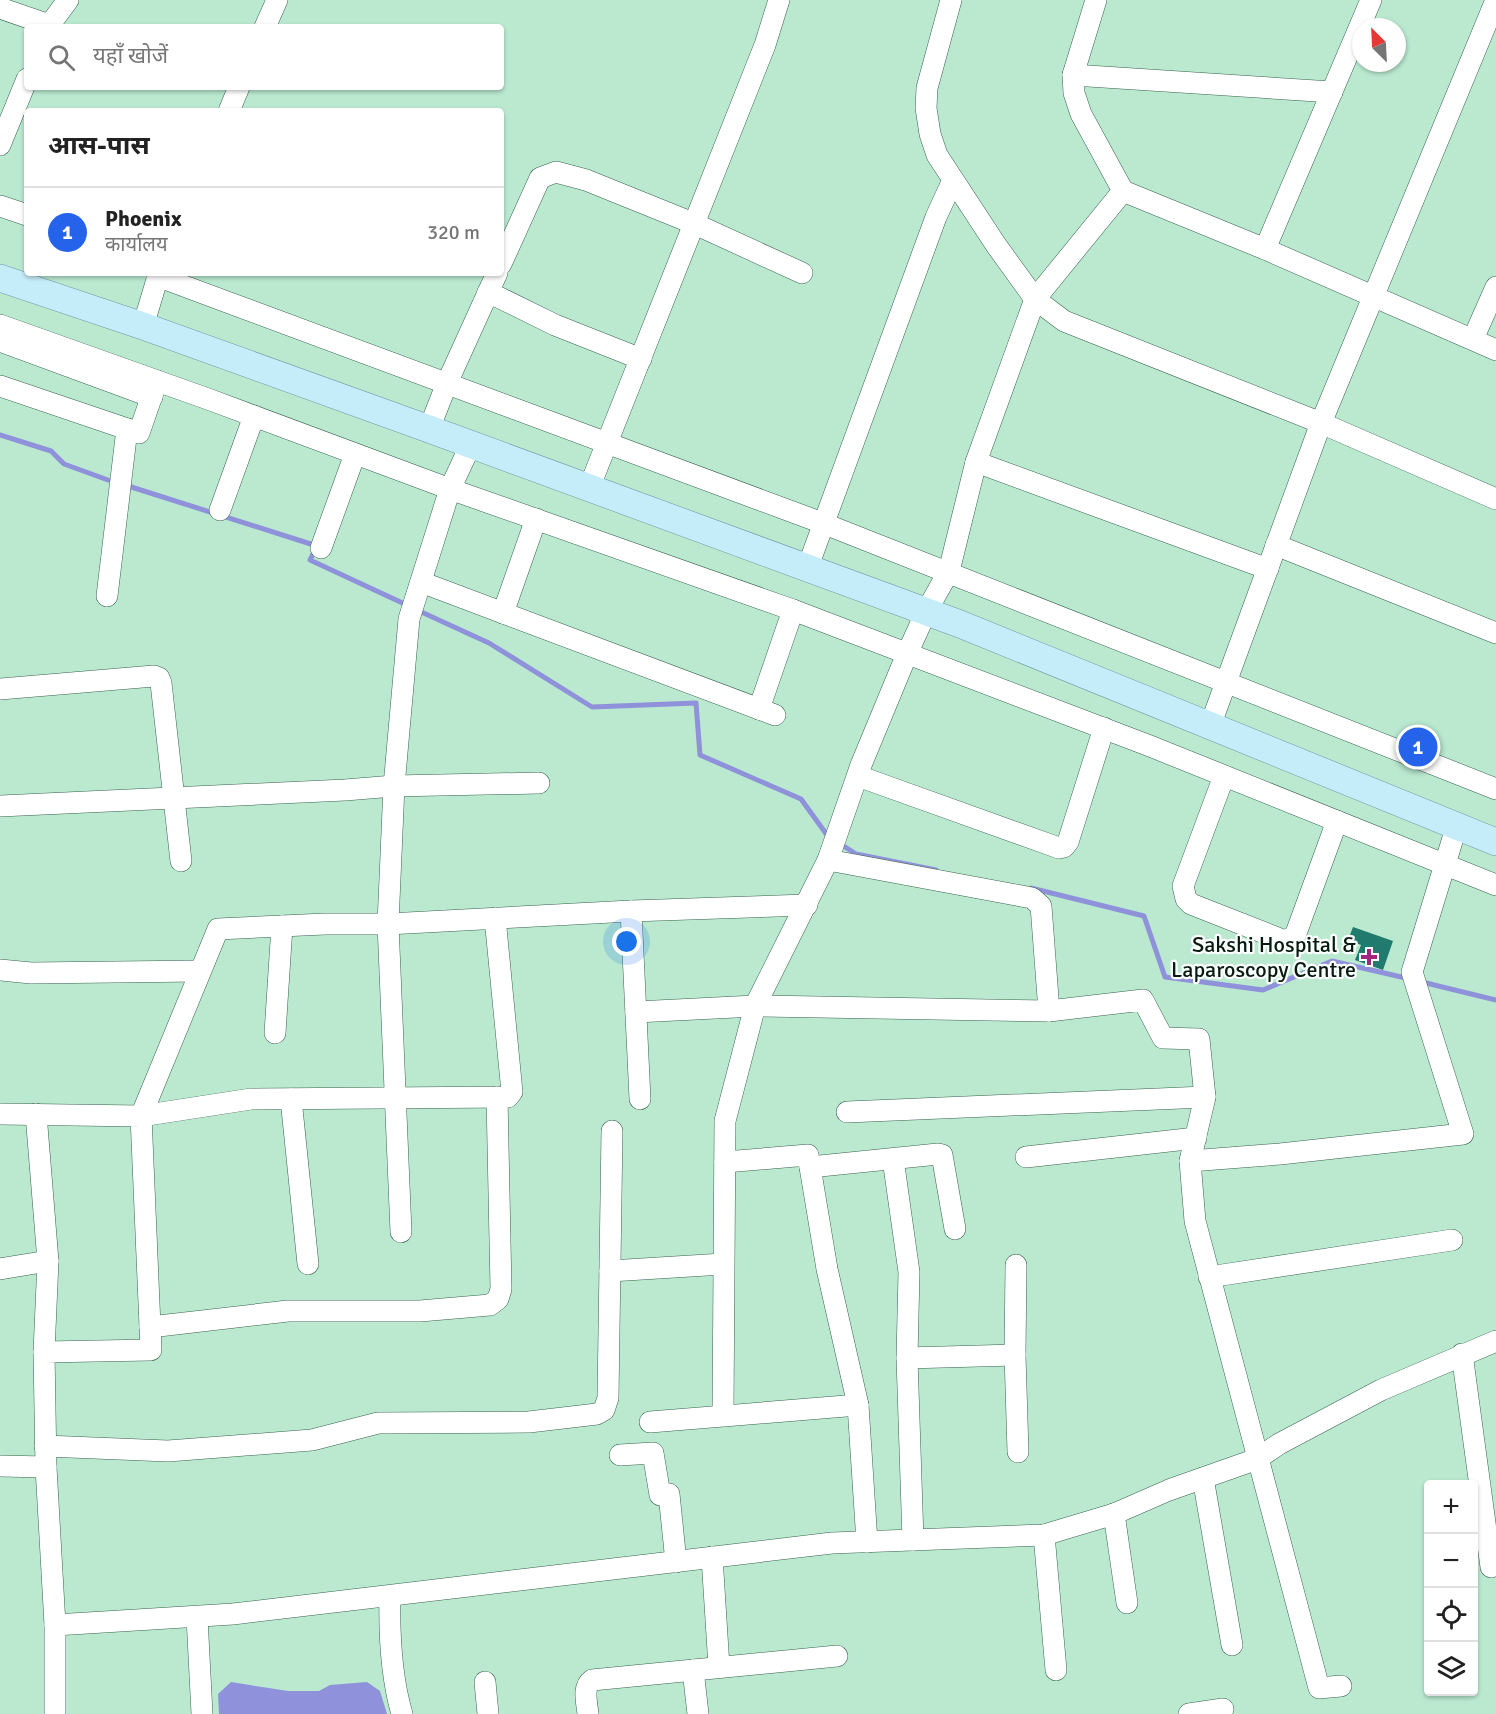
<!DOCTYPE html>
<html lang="hi">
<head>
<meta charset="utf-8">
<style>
  :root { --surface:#fff; --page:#f6f6f6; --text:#222; --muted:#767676; --line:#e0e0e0; --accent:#2563eb }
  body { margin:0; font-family:Signika,"Noto Sans Devanagari",sans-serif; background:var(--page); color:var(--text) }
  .controls { position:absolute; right:18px; bottom:18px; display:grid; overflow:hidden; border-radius:6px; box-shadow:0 2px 4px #0004 }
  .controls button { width:54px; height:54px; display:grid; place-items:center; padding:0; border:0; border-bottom:2px solid var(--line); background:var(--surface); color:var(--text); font:30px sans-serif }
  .compass { position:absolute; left:1352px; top:18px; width:54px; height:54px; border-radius:50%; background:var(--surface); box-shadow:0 2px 4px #0004; rotate:336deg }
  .you { position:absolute; left:627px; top:942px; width:21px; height:21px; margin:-15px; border:4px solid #fff; border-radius:50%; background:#1a73e8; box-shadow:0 0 0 9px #1a73e833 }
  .badge { display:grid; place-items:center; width:39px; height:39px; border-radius:50%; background:var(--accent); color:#fff; font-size:20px; font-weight:700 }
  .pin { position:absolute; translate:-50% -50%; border:3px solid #fff; box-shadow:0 2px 6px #0006 }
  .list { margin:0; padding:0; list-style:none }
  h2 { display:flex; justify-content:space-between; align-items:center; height:78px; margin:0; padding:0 24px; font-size:26px }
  h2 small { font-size:20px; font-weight:400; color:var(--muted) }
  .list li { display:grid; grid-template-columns:39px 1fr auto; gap:18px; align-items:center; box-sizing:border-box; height:90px; padding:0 24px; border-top:2px solid var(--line) }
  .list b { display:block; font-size:22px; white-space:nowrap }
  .list p { margin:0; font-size:20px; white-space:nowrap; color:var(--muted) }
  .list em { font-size:20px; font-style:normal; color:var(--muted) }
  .icon { flex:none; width:33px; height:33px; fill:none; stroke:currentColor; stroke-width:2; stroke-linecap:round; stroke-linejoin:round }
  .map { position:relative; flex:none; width:1496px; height:1714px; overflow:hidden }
  .search { position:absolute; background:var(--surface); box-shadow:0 2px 4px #0004; left:24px; top:24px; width:480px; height:66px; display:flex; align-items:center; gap:15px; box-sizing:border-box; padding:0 21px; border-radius:6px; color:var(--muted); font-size:22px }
  .panel { position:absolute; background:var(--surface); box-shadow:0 2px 4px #0004; left:24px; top:108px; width:480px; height:168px; border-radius:6px }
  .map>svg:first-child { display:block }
  .water { fill:#8f92da }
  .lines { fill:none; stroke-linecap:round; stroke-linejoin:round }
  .stream { stroke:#8f92da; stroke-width:5 }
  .building { fill:#207a6e }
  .minor-casing { stroke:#38634e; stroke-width:22 }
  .major-casing { stroke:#6a9aa5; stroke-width:28 }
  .minor { stroke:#fff; stroke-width:21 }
  .major { stroke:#c5ecf9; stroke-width:27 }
  .poi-dot { fill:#a0277f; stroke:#fafefc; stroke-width:2 }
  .labels { text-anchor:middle; stroke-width:4.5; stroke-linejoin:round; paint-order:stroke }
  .poi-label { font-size:22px; fill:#081a11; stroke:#fafefc; text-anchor:end }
</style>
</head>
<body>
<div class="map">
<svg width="1496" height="1714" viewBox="0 0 1496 1714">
  <rect width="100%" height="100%" fill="#bae9d0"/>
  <!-- water -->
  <path class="water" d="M231 1682 288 1691H319L330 1685 367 1682 380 1691 387 1714H219L218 1694Z"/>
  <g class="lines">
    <!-- stream -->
    <g class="stream">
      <path d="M0 435 51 451 64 464 108 480"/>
      <path d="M125 485 317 546 310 560 409 606"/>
      <path d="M417 610 489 643 592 707 696 703 700 755 801 799 827 835 832 838"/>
      <path d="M839 843 856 854 936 870"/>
      <path d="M1031 888 1144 916 1165 977 1263 990 1332 961 1410 979"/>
      <path d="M1422 982 1496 1000"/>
    </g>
  </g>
  <!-- building -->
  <path class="building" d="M1353 927 1393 941 1383 970 1355 960 1361 945 1348 940Z"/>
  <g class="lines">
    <defs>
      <g id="minor">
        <path d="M951 0 927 88 926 108 930 134 937 155 996 245 1035 299 1064 321 1321 423 1496 499"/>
        <path d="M0 8 49 25"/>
        <path d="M48 27 68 0"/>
        <path d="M265 27 277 0"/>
        <path d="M1073 75 1332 92"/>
        <path d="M229 111 239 87"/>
        <path d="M0 145 27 79"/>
        <path d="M1123 191 1265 249 1496 350"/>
        <path d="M0 206 27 215"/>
        <path d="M1265 249 1371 0"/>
        <path d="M501 264 540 178 556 172 586 180 695 224 802 273"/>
        <path d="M157 276 825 524 1496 789"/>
        <path d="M488 292 555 325 641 359"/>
        <path d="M0 325 208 399 450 489 793 610 1150 746 1496 885"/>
        <path d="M143 326 159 273"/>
        <path d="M1473 339 1496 287"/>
        <path d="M0 341 152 397"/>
        <path d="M0 386 139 433 157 381"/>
        <path d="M429 429 447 383 497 273"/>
        <path d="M976 462 1268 569"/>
        <path d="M589 488 765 45 779 0"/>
        <path d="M220 510 254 416"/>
        <path d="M1276 545 1496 633"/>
        <path d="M321 548 355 454"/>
        <path d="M807 569 936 217 953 180"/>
        <path d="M421 582 775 715"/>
        <path d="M107 596 127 429"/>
        <path d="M503 613 536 519"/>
        <path d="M0 689 154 676 159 678 161 683 181 861"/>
        <path d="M759 709 793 610"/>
        <path d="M1210 726 1321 423 1496 0"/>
        <path d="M858 776 1059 848 1064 847 1068 842 1104 728"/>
        <path d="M1224 776 1183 886 1186 899 1191 904 1285 941 1295 936 1337 821"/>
        <path d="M0 806 345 790 394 786 539 783"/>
        <path d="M828 860 1032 898 1041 906 1049 1011"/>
        <path d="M495 918 512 1092 508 1097 251 1099 141 1116 218 929 325 924H388L631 911"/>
        <path d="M0 970 31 973 200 971"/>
        <path d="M636 1012 755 1006 1049 1011 1143 1000 1163 1038 1199 1039 1205 1097 1190 1161 1195 1221 1319 1688 1341 1686"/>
        <path d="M275 1033 282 926"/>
        <path d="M291 1099 308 1264"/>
        <path d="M640 1099 631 911 807 905"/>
        <path d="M847 1112 1205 1097"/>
        <path d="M0 1114 141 1116 151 1350 44 1352 46 1467 55 1625 233 1614 832 1543 1044 1535 1114 1514 1169 1490 1257 1459 1279 1444 1381 1390 1496 1341"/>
        <path d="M36 1114 48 1261 44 1352"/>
        <path d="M1026 1157 1196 1138"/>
        <path d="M893 1159 909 1272 907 1358 913 1540"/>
        <path d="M1190 1161 1280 1154 1463 1134 1412 972 1457 825"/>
        <path d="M810 1167 938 1154 942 1155 955 1229"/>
        <path d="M401 1232 388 924 394 786 409 619 450 489 471 444"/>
        <path d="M1016 1265 1015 1355 1018 1452"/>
        <path d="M0 1269 48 1261"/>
        <path d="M610 1271 723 1264"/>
        <path d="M1209 1277 1452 1240"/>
        <path d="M150 1327 288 1311H420L490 1305 498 1299 501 1289 497 1097"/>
        <path d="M1462 1354 1491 1567"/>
        <path d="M907 1358 1015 1355"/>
        <path d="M858 1405 867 1542"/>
        <path d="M723 1415 725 1121 755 1006 828 860 861 765 907 654 926 612 949 571 976 462 1035 299 1123 191 1081 114 1074 93 1073 75 1096 0"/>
        <path d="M650 1422 858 1405 827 1269 808 1155 725 1162"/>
        <path d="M45 1446 168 1451 312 1440 378 1423 529 1422 597 1414 604 1410 608 1398 612 1131"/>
        <path d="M620 1455 653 1453 660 1495 669 1494 676 1562"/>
        <path d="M0 1466 46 1467"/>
        <path d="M1203 1478 1232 1645"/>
        <path d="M1114 1514 1127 1603"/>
        <path d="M1044 1535 1056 1670"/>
        <path d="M712 1557 719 1667"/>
        <path d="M390 1596C389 1636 391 1676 402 1714"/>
        <path d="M197 1617 202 1714"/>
        <path d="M55 1625V1714"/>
        <path d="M693 1670 698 1714"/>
        <path d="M485 1682 488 1714"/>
        <path d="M588 1714C587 1703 582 1687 592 1680L837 1656"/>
        <path d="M1189 1714 1223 1709"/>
      </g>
      <path id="major" d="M0 278 143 326 429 429 960 624 1496 842"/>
    </defs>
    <!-- minor casing -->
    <use href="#minor" class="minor-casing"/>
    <!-- major casing -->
    <use href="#major" class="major-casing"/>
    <!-- minor -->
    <use href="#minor" class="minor"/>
    <!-- major -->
    <use href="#major" class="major"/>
  </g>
  <!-- markers -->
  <path class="poi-dot" d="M1366 948h6v6h6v6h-6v6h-6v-6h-6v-6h6z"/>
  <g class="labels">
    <!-- poi labels -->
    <g class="poi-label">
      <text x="1356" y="952">Sakshi Hospital &amp;<tspan x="1356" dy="25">Laparoscopy Centre</tspan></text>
    </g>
  </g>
</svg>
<div class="controls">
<button>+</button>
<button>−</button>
<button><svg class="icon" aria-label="locate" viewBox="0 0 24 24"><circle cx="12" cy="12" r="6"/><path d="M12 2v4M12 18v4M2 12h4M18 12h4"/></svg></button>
<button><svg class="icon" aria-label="layers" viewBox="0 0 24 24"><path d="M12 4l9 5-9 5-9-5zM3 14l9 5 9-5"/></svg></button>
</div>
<svg class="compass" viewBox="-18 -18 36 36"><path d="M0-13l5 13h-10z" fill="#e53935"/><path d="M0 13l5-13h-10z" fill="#767676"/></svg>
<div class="you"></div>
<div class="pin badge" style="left:1418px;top:747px">1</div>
<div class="search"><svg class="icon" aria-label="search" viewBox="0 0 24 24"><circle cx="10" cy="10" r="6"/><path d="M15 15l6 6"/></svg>यहाँ खोजें</div>
<section class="panel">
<h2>आस-पास<small></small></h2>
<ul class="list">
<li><span class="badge">1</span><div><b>Phoenix</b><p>कार्यालय</p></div><em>320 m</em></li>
</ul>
</section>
</div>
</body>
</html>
